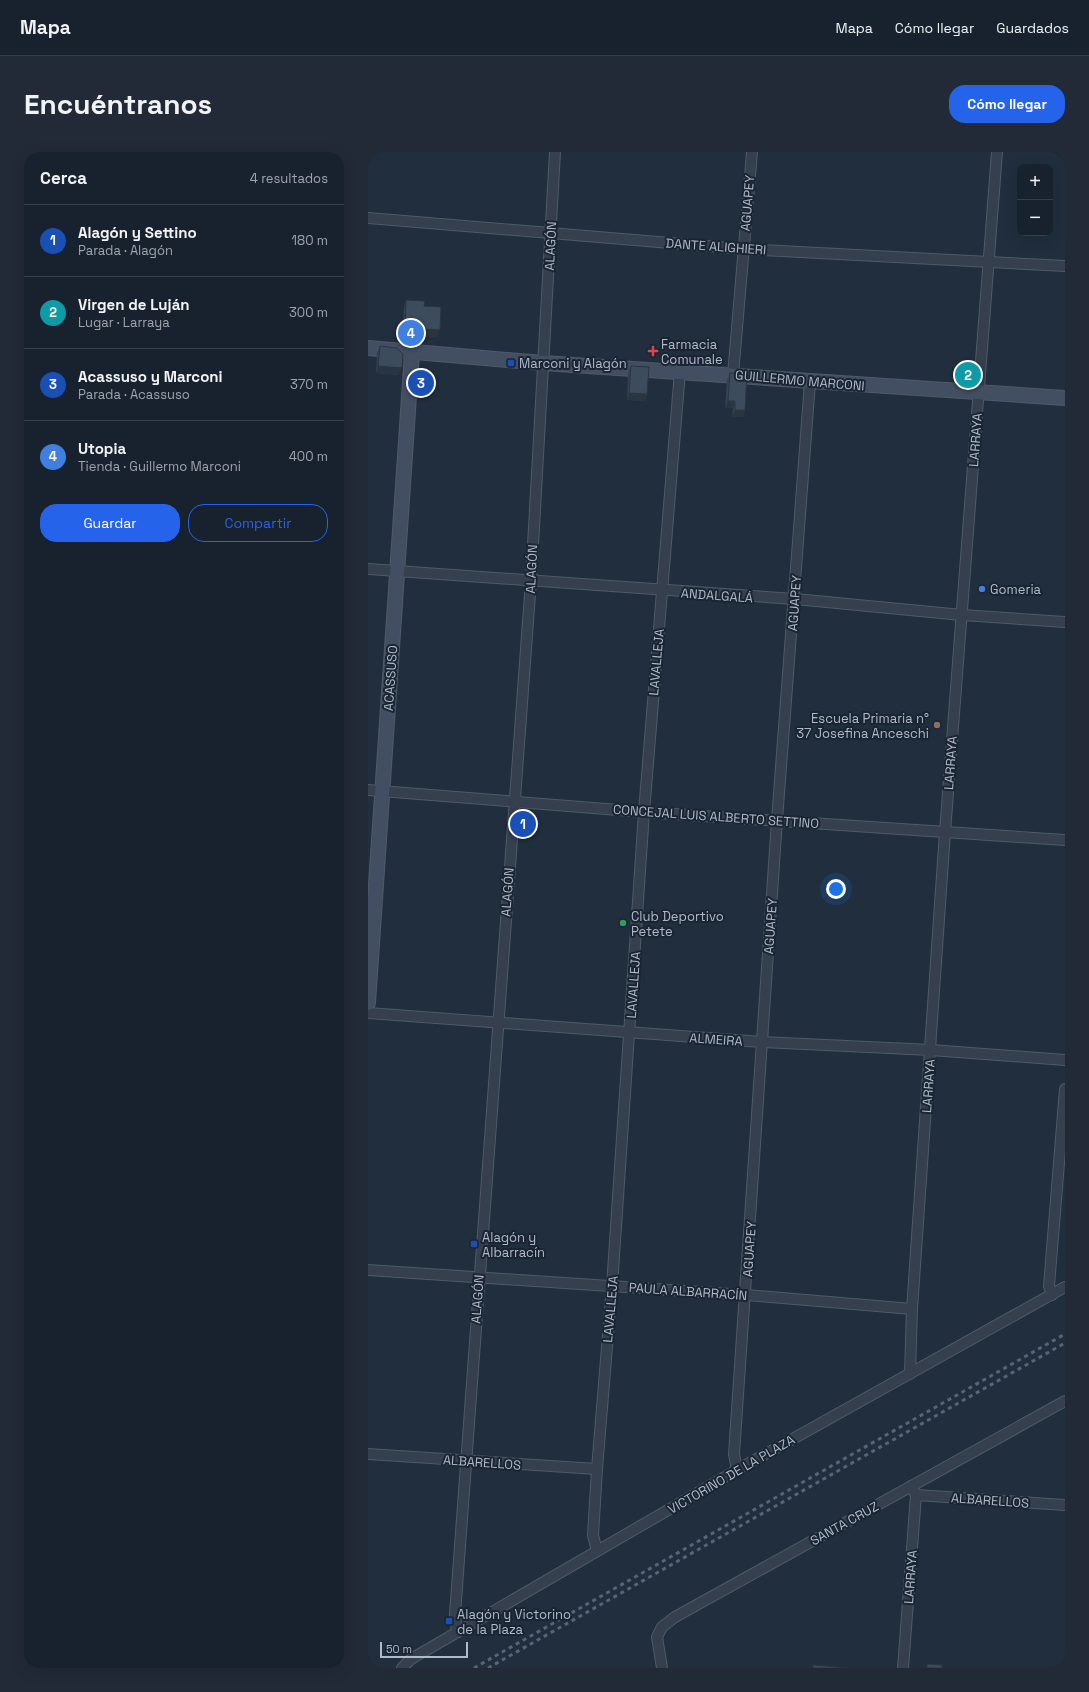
<!DOCTYPE html>
<html lang="es">
<head>
<meta charset="utf-8">
<style>
  :root { --surface:#18222e; --page:#212a36; --text:#f1f3f6; --muted:#9fa4aa; --line:#363f4a; --accent:#2563eb }
  body { margin:0; font-family:"Space Grotesk",sans-serif; background:var(--page); color:var(--text) }
  .controls { position:absolute; right:12px; top:12px; display:grid; overflow:hidden; border-radius:8px; box-shadow:0 4px 16px #0002 }
  .controls button { width:36px; height:36px; display:grid; place-items:center; padding:0; border:0; border-bottom:1px solid var(--line); background:var(--surface); color:var(--text); font:20px sans-serif }
  .scale { position:absolute; left:12px; bottom:10px; width:88px; box-sizing:border-box; padding-left:4px; border:2px solid #b0bac9; border-top:0; font-size:11px; line-height:14px; white-space:nowrap; color:#b0bac9; -webkit-text-stroke:3px #1a2432; paint-order:stroke }
  .you { position:absolute; left:468px; top:737px; width:14px; height:14px; margin:-10px; border:3px solid #fff; border-radius:50%; background:#1a73e8; box-shadow:0 0 0 6px #1a73e833 }
  .badge { display:grid; place-items:center; width:26px; height:26px; border-radius:50%; background:var(--accent); color:#fff; font-size:13px; font-weight:700 }
  .pin { position:absolute; translate:-50% -50%; border:2px solid #fff; box-shadow:0 1px 4px #0006 }
  .list { margin:0; padding:0; list-style:none }
  h2 { display:flex; justify-content:space-between; align-items:center; height:52px; margin:0; padding:0 16px; font-size:17px }
  h2 small { font-size:13px; font-weight:400; color:var(--muted) }
  .list li { display:grid; grid-template-columns:26px 1fr auto; gap:12px; align-items:center; box-sizing:border-box; height:72px; padding:0 16px; border-top:1px solid var(--line) }
  .list b { display:block; font-size:15px; white-space:nowrap }
  .list p { margin:0; font-size:13px; white-space:nowrap; color:var(--muted) }
  .list em { font-size:13px; font-style:normal; color:var(--muted) }
  .actions { display:flex; gap:8px; padding:12px 16px }
  .actions a { flex:1; padding:9px 0; border:1px solid var(--accent); border-radius:16px; text-align:center; font-size:14px; color:var(--accent) }
  .actions .main { background:var(--accent); color:#fff }
  .map { position:relative; flex:none; width:697px; height:1516px; overflow:hidden; border-radius:16px }
  header { display:flex; align-items:center; gap:24px; box-sizing:border-box; height:56px; padding:0 20px; background:var(--surface); border-bottom:1px solid var(--line) }
  header strong { font-size:19px }
  nav { display:flex; gap:22px; margin-inline-start:auto; font-size:14px }
  .intro { display:flex; align-items:center; justify-content:space-between; box-sizing:border-box; height:96px; padding:0 24px }
  h1 { margin:0; font-size:28px }
  .button { padding:10px 18px; border-radius:16px; background:var(--accent); color:#fff; font-size:14px; font-weight:700 }
  main { display:flex; gap:24px; padding:0 24px }
  aside { flex:1; background:var(--surface); border-radius:16px; box-shadow:0 4px 16px #0002 }
  .map>svg:first-child { display:block }
  .lines { fill:none; stroke-linecap:round; stroke-linejoin:round }
  .street-casing { stroke:#505a68; stroke-width:12 }
  .secondary-casing { stroke:#505a68; stroke-width:16 }
  .street { stroke:#353f4d; stroke-width:10 }
  .secondary { stroke:#424e61; stroke-width:14 }
  .rail { stroke:#566475; stroke-width:3; stroke-dasharray:4 4; stroke-linecap:butt }
  .wall { fill:#344150 }
  .shaded-wall { fill:#2a3541 }
  .building { fill:#3c4c5d; stroke:#2a3541 }
  .health-dot { fill:#e0444e; stroke:#1a2432; stroke-width:1.5 }
  .transit-dot { fill:#1a4fb4; stroke:#1a2432; stroke-width:1.5 }
  .shop-dot { fill:#3f7fe0; stroke:#1a2432; stroke-width:1.5 }
  .education-dot { fill:#8d6e63; stroke:#1a2432; stroke-width:1.5 }
  .leisure-dot { fill:#2e9e5b; stroke:#1a2432; stroke-width:1.5 }
  .labels { text-anchor:middle; stroke-width:4; stroke-linejoin:round; paint-order:stroke }
  .street-label { font-size:13px; fill:#b0bac9; stroke:#1a2432 }
  .poi-label { font-size:13px; fill:#b0bac9; stroke:#1a2432; text-anchor:start }
</style>
</head>
<body>
<header>
<strong>Mapa</strong>
<nav><a>Mapa</a><a>Cómo llegar</a><a>Guardados</a></nav>
</header>
<div class="intro"><h1>Encuéntranos</h1><a class="button">Cómo llegar</a></div>
<main>
<aside>
<h2>Cerca<small>4 resultados</small></h2>
<ul class="list">
<li><span class="badge" style="background:#1a4fb4">1</span><div><b>Alagón y Settino</b><p>Parada · Alagón</p></div><em>180 m</em></li>
<li><span class="badge" style="background:#0f9aa8">2</span><div><b>Virgen de Luján</b><p>Lugar · Larraya</p></div><em>300 m</em></li>
<li><span class="badge" style="background:#1a4fb4">3</span><div><b>Acassuso y Marconi</b><p>Parada · Acassuso</p></div><em>370 m</em></li>
<li><span class="badge" style="background:#3f7fe0">4</span><div><b>Utopia</b><p>Tienda · Guillermo Marconi</p></div><em>400 m</em></li>
</ul>
<div class="actions"><a class="main">Guardar</a><a>Compartir</a></div>
</aside>
<div class="map">
<svg width="697" height="1516" viewBox="0 0 697 1516">
  <rect width="100%" height="100%" fill="#202e3d"/>
  <g class="lines">
    <defs>
      <g id="street">
        <path d="M0 66 375 97 697 114"/>
        <path d="M365 223 384 0"/>
        <path d="M0 417 427 447 594 463 697 470"/>
        <path d="M0 638 276 660 697 688"/>
        <path d="M0 861 394 890 563 898 697 908"/>
        <path d="M0 1118 378 1143 544 1157"/>
        <path d="M684 1143 681 1134 697 937"/>
        <path d="M542 1222 544 1157 577 680 629 0"/>
        <path d="M0 1302 229 1317"/>
        <path d="M369 1318 366 1302 409 668 442 230"/>
        <path d="M548 1343 697 1353"/>
        <path d="M229 1399 225 1383 229 1317 244 1134 276 660 312 219"/>
        <path d="M89 1480 87 1462 163 429 187 0"/>
        <path d="M34 1516 43 1507 369 1318 697 1135"/>
        <path d="M294 1516 289 1485 294 1475 307 1465 697 1249"/>
        <path d="M535 1516 548 1343 543 1334"/>
      </g>
      <g id="secondary">
        <path d="M0 196 175 211 697 246"/>
        <path d="M0 851 44 200"/>
      </g>
    </defs>
    <!-- street casing -->
    <use href="#street" class="street-casing"/>
    <!-- secondary casing -->
    <use href="#secondary" class="secondary-casing"/>
    <!-- street -->
    <use href="#street" class="street"/>
    <!-- secondary -->
    <use href="#secondary" class="secondary"/>
    <!-- rail -->
    <g class="rail">
      <path d="M106 1516 697 1182"/>
      <path d="M120 1516 697 1191"/>
    </g>
  </g>
  <!-- wall -->
  <g class="wall">
    <path d="M38 148 56 154 69 185 34 183 36 155Z"/>
    <path d="M12 194 31 223 8 221 9 201Z"/>
    <path d="M263 214 279 242 277 249 259 248 260 221Z"/>
    <path d="M362 221 377 258 375 265H364L365 256H357L359 228Z"/>
  </g>
  <!-- shaded-wall -->
  <g class="shaded-wall">
    <path d="M37 176 72 178 69 185 34 183Z"/>
    <path d="M10 214 34 216 31 223 8 221Z"/>
    <path d="M261 241 279 242 277 249 259 248Z"/>
    <path d="M360 249H367L365 256H357Z"/>
    <path d="M367 258H377L375 265H364Z"/>
  </g>
  <!-- building -->
  <g class="building">
    <path d="M38 148 57 149 56 154 73 155 72 178 37 176Z"/>
    <path d="M12 194 29 196 35 202 34 216 10 214Z"/>
    <path d="M263 214 281 215 279 242 261 241Z"/>
    <path d="M362 221 379 222 377 258H367V249H360Z"/>
    <path d="M559 1512 574 1513V1516H559Z"/>
    <path d="M445 1513 482 1516H445Z"/>
  </g>
  <!-- markers -->
  <path class="health-dot" d="M283 193h4v4h4v4h-4v4h-4v-4h-4v-4h4z"/>
  <g class="transit-dot">
    <rect x="139" y="207" width="8" height="8" rx="2"/>
    <rect x="102" y="1088" width="8" height="8" rx="2"/>
    <rect x="77" y="1465" width="8" height="8" rx="2"/>
  </g>
  <circle class="shop-dot" cx="614" cy="437" r="4"/>
  <circle class="education-dot" cx="569" cy="573" r="4"/>
  <circle class="leisure-dot" cx="255" cy="771" r="4"/>
  <g class="labels">
    <!-- street labels -->
    <g class="street-label">
      <text transform="translate(379 51) rotate(-85)" y="5">AGUAPEY</text>
      <text transform="translate(182 94) rotate(-87)" y="5">ALAGÓN</text>
      <text transform="translate(348 94) rotate(4)" y="5">DANTE ALIGHIERI</text>
      <text transform="translate(432 228) rotate(5)" y="5">GUILLERMO MARCONI</text>
      <text transform="translate(607 288) rotate(-86)" y="5">LARRAYA</text>
      <text transform="translate(163 417) rotate(-87)" y="5">ALAGÓN</text>
      <text transform="translate(349 443) rotate(4)" y="5">ANDALGALÁ</text>
      <text transform="translate(426 451) rotate(-86)" y="5">AGUAPEY</text>
      <text transform="translate(288 510) rotate(-85)" y="5">LAVALLEJA</text>
      <text transform="translate(22 526) rotate(-86)" y="5">ACASSUSO</text>
      <text transform="translate(582 611) rotate(-86)" y="5">LARRAYA</text>
      <text transform="translate(348 664) rotate(4)" y="5">CONCEJAL LUIS ALBERTO SETTINO</text>
      <text transform="translate(139 740) rotate(-86)" y="5">ALAGÓN</text>
      <text transform="translate(402 774) rotate(-86)" y="5">AGUAPEY</text>
      <text transform="translate(265 833) rotate(-86)" y="5">LAVALLEJA</text>
      <text transform="translate(348 887) rotate(4)" y="5">ALMEIRA</text>
      <text transform="translate(560 934) rotate(-86)" y="5">LARRAYA</text>
      <text transform="translate(381 1097) rotate(-86)" y="5">AGUAPEY</text>
      <text transform="translate(320 1139) rotate(4)" y="5">PAULA ALBARRACÍN</text>
      <text transform="translate(109 1147) rotate(-86)" y="5">ALAGÓN</text>
      <text transform="translate(242 1157) rotate(-85)" y="5">LAVALLEJA</text>
      <text transform="translate(114 1310) rotate(4)" y="5">ALBARELLOS</text>
      <text transform="translate(363 1322) rotate(-30)" y="5">VICTORINO DE LA PLAZA</text>
      <text transform="translate(622 1348) rotate(4)" y="5">ALBARELLOS</text>
      <text transform="translate(476 1371) rotate(-29)" y="5">SANTA CRUZ</text>
      <text transform="translate(542 1425) rotate(-86)" y="5">LARRAYA</text>
    </g>
    <!-- poi labels -->
    <g class="poi-label">
      <text x="293" y="197">Farmacia<tspan x="293" dy="15">Comunale</tspan></text>
      <text x="151" y="216">Marconi y Alagón</text>
      <text x="622" y="442">Gomeria</text>
      <text x="561" y="571" text-anchor="end">Escuela Primaria n°<tspan x="561" dy="15">37 Josefina Anceschi</tspan></text>
      <text x="263" y="769">Club Deportivo<tspan x="263" dy="15">Petete</tspan></text>
      <text x="114" y="1090">Alagón y<tspan x="114" dy="15">Albarracín</tspan></text>
      <text x="89" y="1467">Alagón y Victorino<tspan x="89" dy="15">de la Plaza</tspan></text>
    </g>
  </g>
</svg>
<div class="controls">
<button>+</button>
<button>−</button>
</div>
<div class="scale">50 m</div>
<div class="you"></div>
<div class="pin badge" style="left:155px;top:672px;background:#1a4fb4">1</div>
<div class="pin badge" style="left:600px;top:223px;background:#0f9aa8">2</div>
<div class="pin badge" style="left:53px;top:231px;background:#1a4fb4">3</div>
<div class="pin badge" style="left:43px;top:181px;background:#3f7fe0">4</div>
</div>
</main>
</body>
</html>
